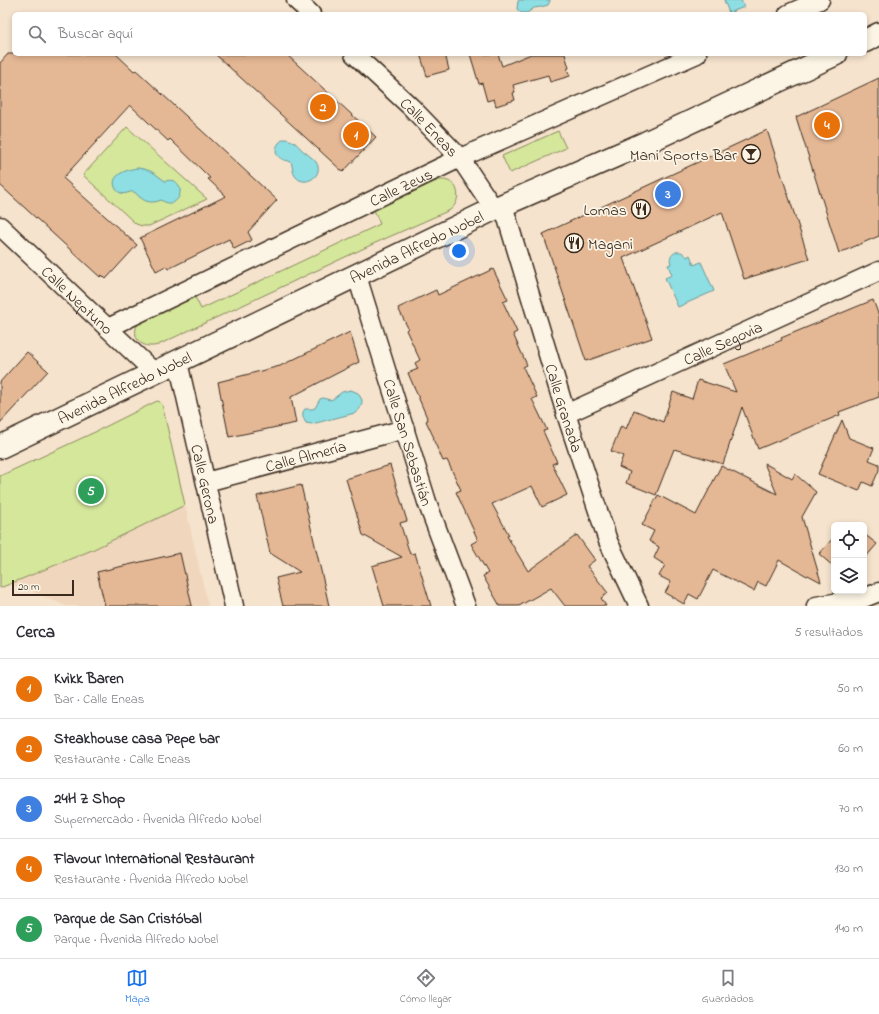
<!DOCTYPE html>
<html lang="es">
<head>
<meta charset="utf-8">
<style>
  :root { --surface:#fff; --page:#f7f7f7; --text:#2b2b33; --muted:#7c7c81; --line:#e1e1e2; --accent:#1a73e8 }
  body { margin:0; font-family:"Indie Flower",sans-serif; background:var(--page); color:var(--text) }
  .controls { position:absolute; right:12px; bottom:12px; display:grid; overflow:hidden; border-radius:6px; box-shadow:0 2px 6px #0003 }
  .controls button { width:36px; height:36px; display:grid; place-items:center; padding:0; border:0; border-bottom:1px solid var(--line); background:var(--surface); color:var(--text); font:20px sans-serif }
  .scale { position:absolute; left:12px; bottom:10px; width:62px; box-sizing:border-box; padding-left:4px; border:2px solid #3b2a1e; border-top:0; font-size:11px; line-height:14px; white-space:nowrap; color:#3b2a1e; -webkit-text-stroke:3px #fcf5e5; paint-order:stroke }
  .you { position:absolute; left:459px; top:251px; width:14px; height:14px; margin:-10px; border:3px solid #fff; border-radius:50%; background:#1a73e8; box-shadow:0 0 0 6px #1a73e833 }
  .badge { display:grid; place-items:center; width:26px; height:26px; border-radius:50%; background:var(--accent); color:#fff; font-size:13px; font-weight:700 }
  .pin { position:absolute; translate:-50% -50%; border:2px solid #fff; box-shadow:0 1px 4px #0006 }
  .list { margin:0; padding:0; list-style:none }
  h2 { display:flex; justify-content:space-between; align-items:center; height:52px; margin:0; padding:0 16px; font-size:17px }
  h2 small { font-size:13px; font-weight:400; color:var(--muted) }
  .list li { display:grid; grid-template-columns:26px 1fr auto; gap:12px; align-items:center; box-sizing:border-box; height:60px; padding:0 16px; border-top:1px solid var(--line) }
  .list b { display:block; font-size:15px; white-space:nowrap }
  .list p { margin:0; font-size:13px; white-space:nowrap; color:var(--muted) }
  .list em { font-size:13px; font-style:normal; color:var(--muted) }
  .icon { flex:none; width:22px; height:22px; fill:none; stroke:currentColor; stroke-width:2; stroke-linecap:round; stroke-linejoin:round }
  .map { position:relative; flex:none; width:879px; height:606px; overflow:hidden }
  .search { position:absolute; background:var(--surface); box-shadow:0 2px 6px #0003; left:12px; right:12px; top:12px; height:44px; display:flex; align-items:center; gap:10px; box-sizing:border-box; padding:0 14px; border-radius:6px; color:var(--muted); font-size:15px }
  .sheet { height:352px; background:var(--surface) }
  nav { display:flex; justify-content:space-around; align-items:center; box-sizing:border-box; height:56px; border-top:1px solid var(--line); background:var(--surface); font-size:11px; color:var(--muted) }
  nav a { display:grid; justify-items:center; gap:2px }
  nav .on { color:var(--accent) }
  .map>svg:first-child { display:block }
  .built { fill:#f0d6bc }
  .green { fill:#d5e79b; stroke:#88885c }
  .water { fill:#8ddfe4; stroke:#6c9795 }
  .building { fill:#e5b895; stroke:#3b2a1e }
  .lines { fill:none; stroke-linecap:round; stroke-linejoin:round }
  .minor-casing { stroke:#3b2a1e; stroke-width:21 }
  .secondary-casing { stroke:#3b2a1e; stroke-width:25 }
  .minor { stroke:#fcf5e5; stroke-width:18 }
  .secondary { stroke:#fcf5e5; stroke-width:22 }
  .labels { text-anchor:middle; stroke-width:3.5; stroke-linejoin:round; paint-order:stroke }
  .street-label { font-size:16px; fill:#3b2a1e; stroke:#fcf5e5 }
  .poi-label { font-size:16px; fill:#3b2a1e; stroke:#fcf5e5; text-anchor:end }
</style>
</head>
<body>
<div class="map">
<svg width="879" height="606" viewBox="0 0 879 606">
  <rect width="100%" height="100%" fill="#f5e3cd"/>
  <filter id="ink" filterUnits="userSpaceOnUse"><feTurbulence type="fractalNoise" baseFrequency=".025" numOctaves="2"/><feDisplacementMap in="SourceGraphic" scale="8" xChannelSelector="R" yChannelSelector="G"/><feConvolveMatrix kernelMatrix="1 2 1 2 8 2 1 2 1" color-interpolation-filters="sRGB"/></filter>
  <g filter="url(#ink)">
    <!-- built -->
    <path class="built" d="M185 505 208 606H66L29 590 21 587 9 585 92 550Z"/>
    <!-- green -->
    <g class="green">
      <path d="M127 127 207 199 149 226H142L136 224 83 175Z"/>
      <path d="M558 131 566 148 510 173 502 156Z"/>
      <path d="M439 180C458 178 464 199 450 210L373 244 158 345C142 350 129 337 139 322L194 295 201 309 380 224 374 210 434 182Z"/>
      <path d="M157 401 160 402 162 404 185 505 92 550 0 588V476L95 432Z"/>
    </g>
    <!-- water -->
    <g class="water">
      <path d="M520 0H550V1L548 5 541 7 534 8 527 13H521L517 9 518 1Z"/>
      <path d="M724 0H741L744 7 729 13Z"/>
      <path d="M284 139C292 139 297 144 302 150 307 154 313 158 316 162 325 175 305 188 296 177 292 173 293 167 291 162 288 160 285 161 282 159 272 154 276 143 284 139Z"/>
      <path d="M138 168C152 170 154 173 165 181 189 175 182 214 161 200 154 203 147 203 141 198 138 197 137 193 134 192 129 191 126 195 121 193 118 192 116 190 115 187 110 174 129 169 138 168Z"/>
      <path d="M676 252C681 251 684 253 687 257L690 255 694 265 701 262 714 291 678 307 665 278 672 275 668 265 671 264C669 258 671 255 676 252Z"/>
      <path d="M351 390 358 393 362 400C362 406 360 410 355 413L312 424 306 423C303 418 301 413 305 409H312L315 408 320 399 323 398 330 400 333 399 342 392Z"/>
    </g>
    <!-- building -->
    <g class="building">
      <path d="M8 54H116L134 71 136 70 277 200 248 232 252 240 234 249 229 239 168 269 166 266 156 271 140 238 226 196 208 179 210 178 203 171 170 139 168 141 130 105 63 178 137 245 106 279 102 275 100 277 0 185V63Z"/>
      <path d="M215 54H286L376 137 343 172Z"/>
      <path d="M420 54H445L449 70 427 76Z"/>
      <path d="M470 54H498L502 66 531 54H565L569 68 567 69 570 76 550 82 548 75 513 85 515 92 513 93 515 100 496 106 494 99 487 101 482 83 479 84Z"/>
      <path d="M879 78V236L839 253 796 117Z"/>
      <path d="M767 130 809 259 744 279 722 212 623 258 652 338 586 361 543 234Z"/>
      <path d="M493 269 508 300 503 302 517 332 513 334 527 365 523 367 537 397 532 399 547 430 543 431 557 462 552 464 567 495 542 507 532 486 492 504 509 535 507 536 528 571 577 535 595 560 587 566 608 593 601 598 606 606H565L551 588 519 606H500L483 576 488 573 471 544 478 540 456 492 461 490 447 460 443 461 433 439 434 438 426 421 428 420 408 373 418 369 415 363 420 360 406 330 408 328 398 308 436 290 438 295Z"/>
      <path d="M873 300 879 316V397L839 412 840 415 758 449 742 407 723 464 674 449 656 495 626 483 630 472 619 467 623 456 611 451 621 426 626 429 634 410 663 422 673 392 692 399 698 380 736 392 724 364 782 340 781 338Z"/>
      <path d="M350 332 359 362 291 397 296 423 229 437 218 382 280 366Z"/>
      <path d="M27 352 48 371 0 423V382Z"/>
      <path d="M842 420 849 438 874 448 869 460 879 464V470L872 486 863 482 859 491 818 474Z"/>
      <path d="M764 463 792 479 795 474 816 492 802 517 821 582 808 575 807 576 779 560 766 586 758 582 754 591 713 570 698 599 689 594 684 604 665 593 671 582 659 576 665 565 654 558 659 547 649 541 654 531 642 525 658 495 696 515 721 466 777 494Z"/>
      <path d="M390 465 407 521 400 523 410 554 415 553 431 606H384L372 566 402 557 363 535 346 479Z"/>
      <path d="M301 485 325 588 329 606H283L276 578 300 572 270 553 257 496Z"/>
      <path d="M864 534 877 544 864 559Z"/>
      <path d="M834 537V567L819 554Z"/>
      <path d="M180 553 192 606H105L97 572Z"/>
    </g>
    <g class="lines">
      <defs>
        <g id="minor">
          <path d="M296 0 311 14"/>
          <path d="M788 14 820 0"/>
          <path id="s1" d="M354 54 411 107 460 158 494 209"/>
          <path id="s2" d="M503 205 566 414 608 541 639 606"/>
          <path id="s3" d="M0 226 155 373"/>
          <path id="s4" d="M357 276 427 502 466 606"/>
          <path id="s5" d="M108 328 460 158 697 54"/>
          <path id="s6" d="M178 362 234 606"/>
          <path id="s7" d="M566 414 879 271"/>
          <path id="s8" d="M206 482 405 429"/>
          <path d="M816 606 864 598 879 592"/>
        </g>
        <g id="secondary">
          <path d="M865 41 879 34"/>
          <path id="s9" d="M0 447 494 209 645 143 836 54"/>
        </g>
      </defs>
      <!-- minor casing -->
      <use href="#minor" class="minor-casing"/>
      <!-- secondary casing -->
      <use href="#secondary" class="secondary-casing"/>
      <!-- minor -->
      <use href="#minor" class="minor"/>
      <!-- secondary -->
      <use href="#secondary" class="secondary"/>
    </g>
  </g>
  <!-- icons -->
  <defs>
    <symbol id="bar-ring" viewBox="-11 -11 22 22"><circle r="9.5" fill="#fcf5e5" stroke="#3b2a1e" stroke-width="1.5"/><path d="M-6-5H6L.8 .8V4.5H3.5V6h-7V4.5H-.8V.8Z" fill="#3b2a1e"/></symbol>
    <symbol id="restaurant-ring" viewBox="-11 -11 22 22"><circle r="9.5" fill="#fcf5e5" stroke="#3b2a1e" stroke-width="1.5"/><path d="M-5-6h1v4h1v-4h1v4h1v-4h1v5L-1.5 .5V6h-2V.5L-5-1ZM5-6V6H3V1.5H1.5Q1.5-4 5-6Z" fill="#3b2a1e"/></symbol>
  </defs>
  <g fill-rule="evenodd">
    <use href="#bar-ring" x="740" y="143" width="22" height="22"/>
    <use href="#restaurant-ring" x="630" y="198" width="22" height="22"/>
    <use href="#restaurant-ring" x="563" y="232" width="22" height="22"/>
  </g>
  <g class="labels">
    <!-- street labels -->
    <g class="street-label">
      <text dy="6" stroke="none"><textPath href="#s1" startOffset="105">Calle Eneas</textPath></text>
      <text dy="6" stroke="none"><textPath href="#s5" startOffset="325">Calle Zeus</textPath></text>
      <text dy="6" stroke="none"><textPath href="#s9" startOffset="462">Avenida Alfredo Nobel</textPath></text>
      <text dy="6" stroke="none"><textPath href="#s3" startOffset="107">Calle Neptuno</textPath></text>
      <text dy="6" stroke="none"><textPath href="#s7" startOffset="172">Calle Segovia</textPath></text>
      <text dy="6" stroke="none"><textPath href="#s9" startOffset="138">Avenida Alfredo Nobel</textPath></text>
      <text dy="6" stroke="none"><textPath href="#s2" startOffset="212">Calle Granada</textPath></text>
      <text dy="6" stroke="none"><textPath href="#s4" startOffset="174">Calle San Sebastián</textPath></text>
      <text dy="6" stroke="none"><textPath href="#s8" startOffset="103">Calle Almería</textPath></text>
      <text dy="6" stroke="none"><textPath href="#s6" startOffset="125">Calle Gerona</textPath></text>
    </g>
    <!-- poi labels -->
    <g class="poi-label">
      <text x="737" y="160">Mani Sports Bar</text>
      <text x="627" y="215">Lomas</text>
      <text x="588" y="249" text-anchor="start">Magani</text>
    </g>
  </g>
</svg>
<div class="controls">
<button><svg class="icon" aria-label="locate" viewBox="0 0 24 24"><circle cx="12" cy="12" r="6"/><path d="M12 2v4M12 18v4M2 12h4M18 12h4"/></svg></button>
<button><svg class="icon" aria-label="layers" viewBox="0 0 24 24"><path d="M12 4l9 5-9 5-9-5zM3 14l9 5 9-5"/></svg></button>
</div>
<div class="scale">20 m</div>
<div class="you"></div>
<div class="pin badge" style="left:356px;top:135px;background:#e8710a">1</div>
<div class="pin badge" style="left:323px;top:107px;background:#e8710a">2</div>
<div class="pin badge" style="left:668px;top:194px;background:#3f7fe0">3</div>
<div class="pin badge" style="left:827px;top:125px;background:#e8710a">4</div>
<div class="pin badge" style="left:91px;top:491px;background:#2e9e5b">5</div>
<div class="search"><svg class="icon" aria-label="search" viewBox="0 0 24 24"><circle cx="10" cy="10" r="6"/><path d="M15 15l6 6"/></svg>Buscar aquí</div>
</div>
<section class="sheet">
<h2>Cerca<small>5 resultados</small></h2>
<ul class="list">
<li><span class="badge" style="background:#e8710a">1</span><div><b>Kvikk Baren</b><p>Bar · Calle Eneas</p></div><em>50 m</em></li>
<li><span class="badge" style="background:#e8710a">2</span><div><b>Steakhouse casa Pepe bar</b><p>Restaurante · Calle Eneas</p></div><em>60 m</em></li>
<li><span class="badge" style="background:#3f7fe0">3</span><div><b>24H Z Shop</b><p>Supermercado · Avenida Alfredo Nobel</p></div><em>70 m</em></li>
<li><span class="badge" style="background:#e8710a">4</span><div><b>Flavour International Restaurant</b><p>Restaurante · Avenida Alfredo Nobel</p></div><em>130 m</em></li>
<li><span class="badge" style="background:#2e9e5b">5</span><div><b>Parque de San Cristóbal</b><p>Parque · Avenida Alfredo Nobel</p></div><em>140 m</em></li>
</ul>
</section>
<nav>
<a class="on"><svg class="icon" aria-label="map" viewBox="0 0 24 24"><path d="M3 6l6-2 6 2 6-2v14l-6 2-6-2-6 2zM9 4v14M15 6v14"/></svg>Mapa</a>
<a><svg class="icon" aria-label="directions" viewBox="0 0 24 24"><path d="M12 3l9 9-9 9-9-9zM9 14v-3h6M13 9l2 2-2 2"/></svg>Cómo llegar</a>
<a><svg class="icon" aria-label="saved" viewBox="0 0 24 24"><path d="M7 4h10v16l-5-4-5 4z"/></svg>Guardados</a>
</nav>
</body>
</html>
